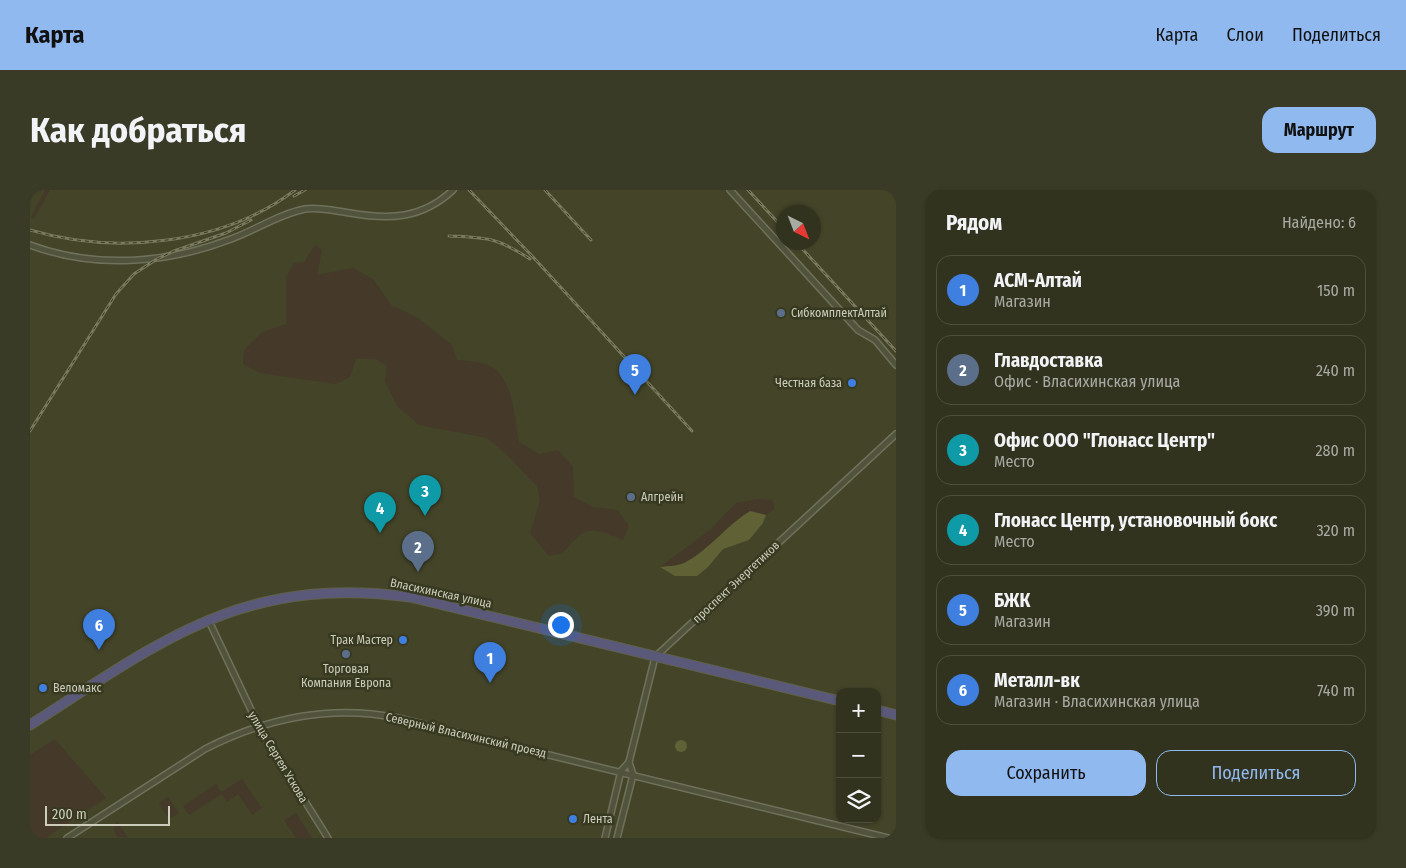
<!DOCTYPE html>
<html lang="ru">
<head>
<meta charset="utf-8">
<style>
  :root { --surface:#32331e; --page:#3a3b27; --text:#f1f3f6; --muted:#a8aaa4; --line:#4d4e3c; --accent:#90b9f0 }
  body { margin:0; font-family:"Fira Sans Condensed",sans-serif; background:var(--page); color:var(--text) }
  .controls { position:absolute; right:15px; bottom:15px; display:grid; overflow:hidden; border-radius:10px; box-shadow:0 1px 4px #0004 }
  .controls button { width:45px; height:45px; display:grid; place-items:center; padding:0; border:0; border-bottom:1px solid var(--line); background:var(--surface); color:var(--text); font:25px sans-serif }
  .compass { position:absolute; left:746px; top:15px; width:45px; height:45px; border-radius:50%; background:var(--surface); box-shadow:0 1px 4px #0004; rotate:138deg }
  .scale { position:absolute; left:15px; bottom:12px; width:125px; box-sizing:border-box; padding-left:5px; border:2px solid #cbcdba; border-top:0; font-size:14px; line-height:18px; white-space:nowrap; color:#cbcdba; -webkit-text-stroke:4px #383921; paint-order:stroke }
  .you { position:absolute; left:530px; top:434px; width:18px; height:18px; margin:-12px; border:4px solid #fff; border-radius:50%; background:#1a73e8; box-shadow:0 0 0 8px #1a73e833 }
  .badge { display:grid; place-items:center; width:32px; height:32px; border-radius:50%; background:var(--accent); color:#fff; font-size:16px; font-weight:700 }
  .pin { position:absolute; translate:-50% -41px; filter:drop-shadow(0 1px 2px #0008) }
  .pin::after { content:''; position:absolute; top:26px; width:18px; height:15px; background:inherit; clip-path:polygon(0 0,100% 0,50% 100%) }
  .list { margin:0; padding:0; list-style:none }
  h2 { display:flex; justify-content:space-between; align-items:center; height:65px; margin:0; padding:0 20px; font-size:21px }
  h2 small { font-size:16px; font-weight:400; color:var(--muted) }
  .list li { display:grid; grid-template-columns:32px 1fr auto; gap:15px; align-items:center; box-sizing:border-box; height:70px; margin:0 10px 10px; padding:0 10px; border:1px solid var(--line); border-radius:15px }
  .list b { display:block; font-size:19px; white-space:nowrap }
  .list p { margin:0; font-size:16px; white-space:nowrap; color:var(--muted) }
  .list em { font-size:16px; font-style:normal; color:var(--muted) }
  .actions { display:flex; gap:10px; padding:15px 20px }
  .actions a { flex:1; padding:11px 0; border:1px solid var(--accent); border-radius:15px; text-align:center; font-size:18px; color:var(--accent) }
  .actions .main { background:var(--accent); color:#111 }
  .icon { flex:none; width:28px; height:28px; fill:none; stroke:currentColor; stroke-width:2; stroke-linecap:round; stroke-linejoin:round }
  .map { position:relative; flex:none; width:866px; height:648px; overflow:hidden; border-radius:15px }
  header { display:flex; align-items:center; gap:30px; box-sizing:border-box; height:70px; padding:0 25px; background:var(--accent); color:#111 }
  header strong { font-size:24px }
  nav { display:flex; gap:28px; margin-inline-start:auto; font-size:18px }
  .intro { display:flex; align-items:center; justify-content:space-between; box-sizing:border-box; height:120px; padding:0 30px }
  h1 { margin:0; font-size:35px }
  .button { padding:12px 22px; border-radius:15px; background:var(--accent); color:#111; font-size:18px; font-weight:700 }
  main { display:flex; gap:30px; padding:0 30px }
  aside { flex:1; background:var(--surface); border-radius:15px; box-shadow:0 1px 4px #0004 }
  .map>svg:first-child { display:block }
  .green { fill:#45392a }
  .water { fill:#606235 }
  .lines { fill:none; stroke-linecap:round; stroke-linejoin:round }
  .street-casing { stroke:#6f715b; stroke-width:8 }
  .secondary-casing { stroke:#6f715b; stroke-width:9 }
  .highway-casing { stroke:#60614a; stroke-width:11 }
  .street { stroke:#52533c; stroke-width:5 }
  .secondary { stroke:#64664a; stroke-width:7 }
  .highway { stroke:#5b5979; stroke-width:9 }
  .rail-casing { stroke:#797a5e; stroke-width:3 }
  .rail { stroke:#383921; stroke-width:1; stroke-dasharray:4; stroke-linecap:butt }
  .service-dot { fill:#5c6f8a; stroke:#383921; stroke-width:2 }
  .shop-dot { fill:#3f7fe0; stroke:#383921; stroke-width:2 }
  .labels { text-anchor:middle; stroke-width:5; stroke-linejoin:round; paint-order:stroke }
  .poi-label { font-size:12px; fill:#cbcdba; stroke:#383921; text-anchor:start }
  .street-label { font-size:12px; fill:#cbcdba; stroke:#383921 }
</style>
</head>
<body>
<header>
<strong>Карта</strong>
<nav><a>Карта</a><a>Слои</a><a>Поделиться</a></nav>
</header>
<div class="intro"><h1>Как добраться</h1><a class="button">Маршрут</a></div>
<main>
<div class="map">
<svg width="866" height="648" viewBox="0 0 866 648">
  <rect width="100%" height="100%" fill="#434428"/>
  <!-- green -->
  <g class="green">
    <path d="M15 0H20L4 29 1 27Z"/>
    <path d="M285 55 292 60 287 85 323 78 344 90 361 115 388 128 422 155 427 170C437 171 449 171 458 175 484 186 484 228 489 252L509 264 528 260 543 277 544 307 563 317 588 320 599 336 593 350C562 337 555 335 533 363L519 366 500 343 510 311 507 296 474 262 457 248 389 235 367 216 355 191 357 176 345 169H326L320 187 305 194 230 183 213 174 214 160 232 142 256 134V87L264 73 274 72Z"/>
    <path d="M729 309 743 310 744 319 736 325 720 321C697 335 680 359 656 372 650 376 638 376 630 377L680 340 706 313Z"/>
    <path d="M25 549 76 608 15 648H0V565Z"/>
    <path d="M212 589 232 618 222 625 208 604 197 612 192 604 159 625 153 616 186 594 191 602Z"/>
    <path d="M138 607 149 623 139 629 129 613Z"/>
    <path d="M266 623 282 648H266L254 630Z"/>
    <path d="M87 631 98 648 86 646 84 639Z"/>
  </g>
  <!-- water -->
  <g class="water">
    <path d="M720 321 736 325 733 333 719 350 693 359 678 377 667 386H645L630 377C638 376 650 376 656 372 680 359 697 335 720 321Z"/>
    <circle cx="651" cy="556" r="6"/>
  </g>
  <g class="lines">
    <defs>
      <g id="street">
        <path d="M700 0 828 140 845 150 866 175"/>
        <path d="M0 55C65 79 136 74 201 49 226 40 249 24 275 19 290 17 305 21 320 23 359 30 392 29 423 0"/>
        <path d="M178 429 231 541 298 648"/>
        <path d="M37 648 175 559C236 528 300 514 368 528L858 648"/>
        <path d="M575 648 591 581 599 572 625 467 866 244"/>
        <path d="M587 648 603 585 599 572"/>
      </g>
      <path id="secondary" d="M0 2 1 0"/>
      <g id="highway">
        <path d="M847 520 866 525"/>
        <path d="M0 535C133 450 213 385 380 407L810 511"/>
      </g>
    </defs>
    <!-- street casing -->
    <use href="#street" class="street-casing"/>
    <!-- secondary casing -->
    <use href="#secondary" class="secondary-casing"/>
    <!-- highway casing -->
    <use href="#highway" class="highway-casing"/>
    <!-- street -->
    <use href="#street" class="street"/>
    <!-- secondary -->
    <use href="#secondary" class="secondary"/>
    <!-- highway -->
    <use href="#highway" class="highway"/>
    <defs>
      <g id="rail">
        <path d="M439 0 503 67 662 241"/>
        <path d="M515 0 561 50"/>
        <path d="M718 0 754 39"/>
        <path d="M264 6 275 0"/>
        <path d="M0 40C84 65 193 55 265 0"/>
        <path d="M419 46C458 48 466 47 500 69"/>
        <path d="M766 52 866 161"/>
        <path d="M0 241 86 104 104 84 127 69 144 61 196 43 221 30"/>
      </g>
    </defs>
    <!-- rail casing -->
    <use href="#rail" class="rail-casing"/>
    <!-- rail -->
    <use href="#rail" class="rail"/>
  </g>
  <!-- markers -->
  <g class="service-dot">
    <circle cx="751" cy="123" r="5"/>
    <circle cx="601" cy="307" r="5"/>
    <circle cx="316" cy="464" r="5"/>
  </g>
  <g class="shop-dot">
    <circle cx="822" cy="193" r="5"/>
    <circle cx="373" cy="450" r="5"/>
    <circle cx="13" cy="498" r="5"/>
    <circle cx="543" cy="629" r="5"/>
  </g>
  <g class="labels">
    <!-- poi labels -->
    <g class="poi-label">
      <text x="761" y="127">СибкомплектАлтай</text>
      <text x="812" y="197" text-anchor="end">Честная база</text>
      <text x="611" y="311">Алгрейн</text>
      <text x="363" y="454" text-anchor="end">Трак Мастер</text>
      <text x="316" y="483" text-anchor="middle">Торговая<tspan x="316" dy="14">Компания Европа</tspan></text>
      <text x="23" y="502">Веломакс</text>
      <text x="553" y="633">Лента</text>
    </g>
    <!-- street labels -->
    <g class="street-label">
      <text transform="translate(706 392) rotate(-43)" y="4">проспект Энергетиков</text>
      <text transform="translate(411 403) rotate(12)" y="4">Власихинская улица</text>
      <text transform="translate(436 545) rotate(13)" y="4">Северный Власихинский проезд</text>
      <text transform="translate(248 567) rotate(59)" y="4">улица Сергея Ускова</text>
    </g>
  </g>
</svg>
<div class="controls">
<button>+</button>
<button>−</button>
<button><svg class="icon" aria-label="layers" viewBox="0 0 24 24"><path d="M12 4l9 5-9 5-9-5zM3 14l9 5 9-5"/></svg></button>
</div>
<svg class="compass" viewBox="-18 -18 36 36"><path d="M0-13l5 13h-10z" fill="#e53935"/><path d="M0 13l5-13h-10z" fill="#a8aaa4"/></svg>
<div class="scale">200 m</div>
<div class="you"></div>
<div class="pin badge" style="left:460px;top:493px;background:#3f7fe0">1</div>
<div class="pin badge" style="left:388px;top:382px;background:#5c6f8a">2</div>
<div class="pin badge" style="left:395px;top:326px;background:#0f9aa8">3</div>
<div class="pin badge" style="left:350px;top:343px;background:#0f9aa8">4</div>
<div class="pin badge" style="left:605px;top:205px;background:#3f7fe0">5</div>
<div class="pin badge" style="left:69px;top:460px;background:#3f7fe0">6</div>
</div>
<aside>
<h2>Рядом<small>Найдено: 6</small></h2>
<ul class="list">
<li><span class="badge" style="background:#3f7fe0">1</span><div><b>АСМ-Алтай</b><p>Магазин</p></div><em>150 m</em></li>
<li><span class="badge" style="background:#5c6f8a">2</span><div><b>Главдоставка</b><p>Офис · Власихинская улица</p></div><em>240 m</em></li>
<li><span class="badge" style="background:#0f9aa8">3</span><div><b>Офис ООО &quot;Глонасс Центр&quot;</b><p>Место</p></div><em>280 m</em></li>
<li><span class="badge" style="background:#0f9aa8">4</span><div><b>Глонасс Центр, установочный бокс</b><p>Место</p></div><em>320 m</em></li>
<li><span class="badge" style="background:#3f7fe0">5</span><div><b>БЖК</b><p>Магазин</p></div><em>390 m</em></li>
<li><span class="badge" style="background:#3f7fe0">6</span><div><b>Металл-вк</b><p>Магазин · Власихинская улица</p></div><em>740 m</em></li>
</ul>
<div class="actions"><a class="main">Сохранить</a><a>Поделиться</a></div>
</aside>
</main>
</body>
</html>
